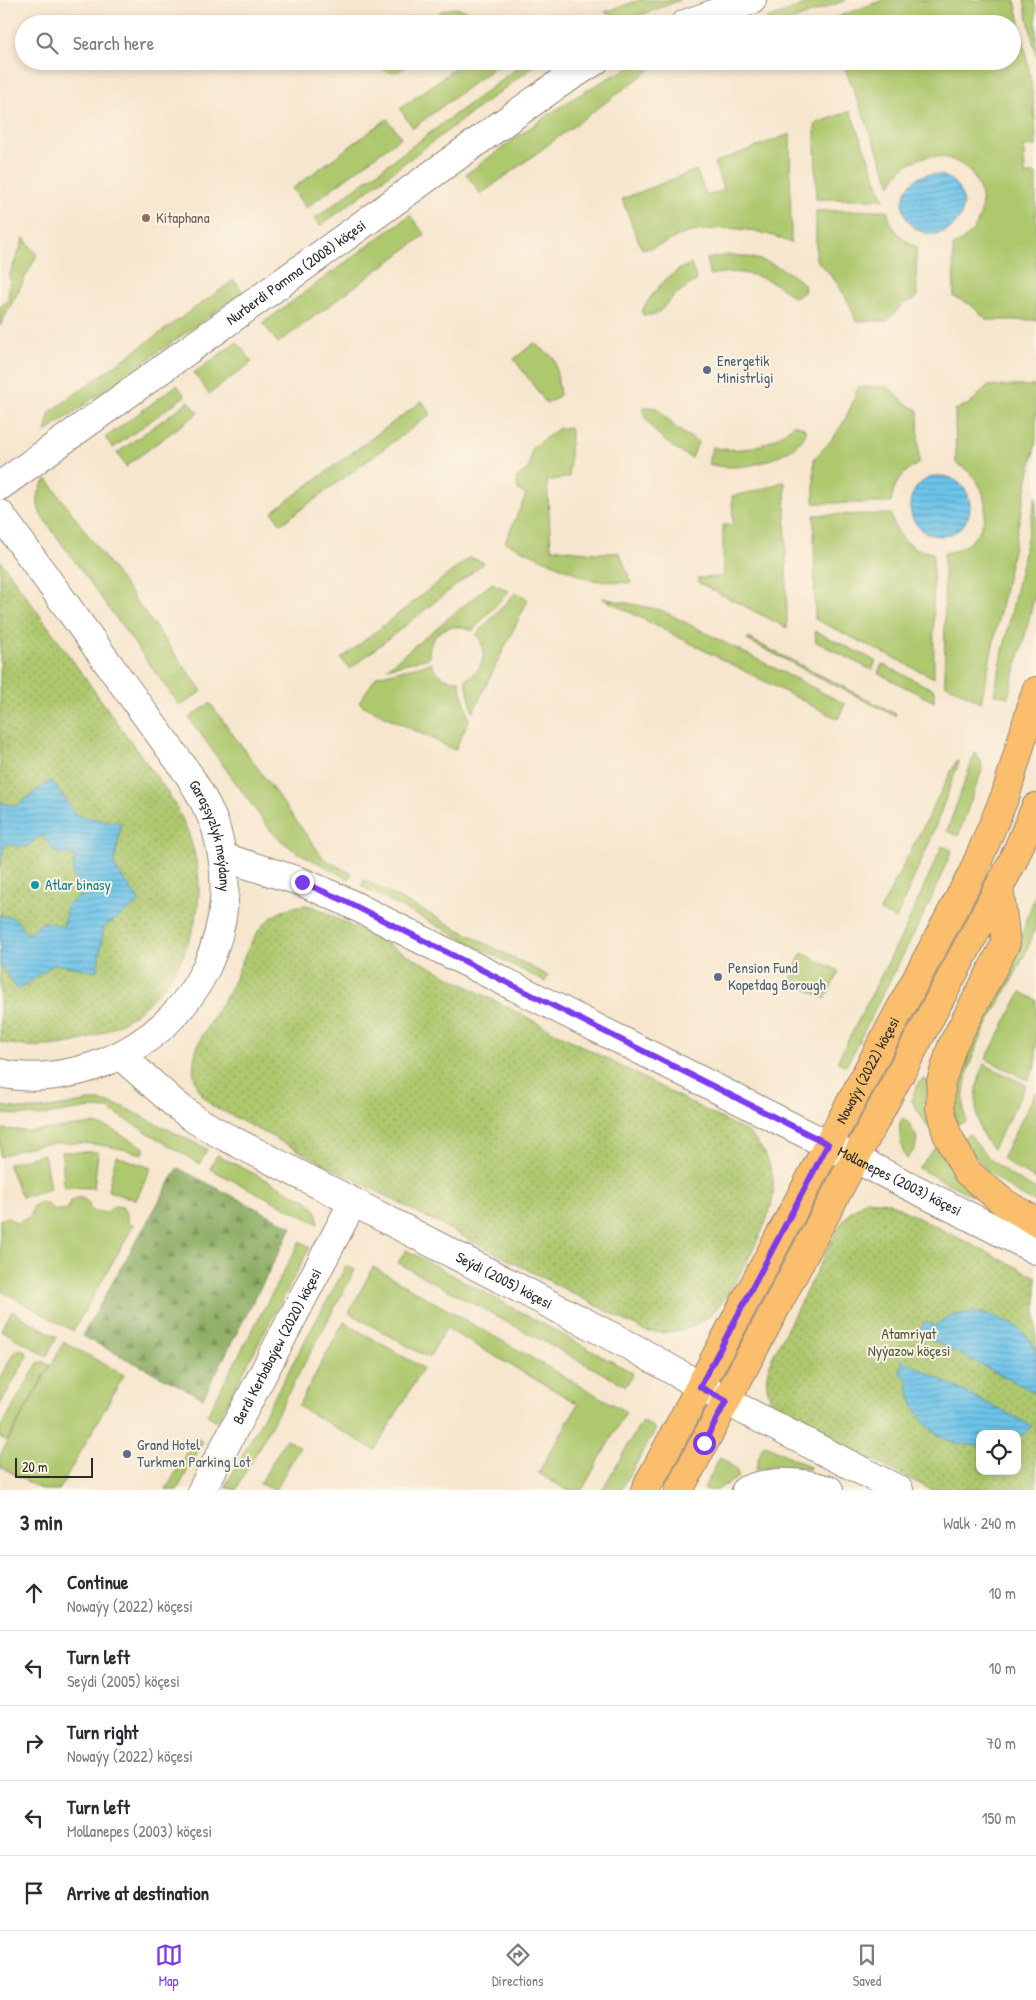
<!DOCTYPE html>
<html lang="en">
<head>
<meta charset="utf-8">
<style>
  :root { --surface:#fff; --page:#f7f7f7; --text:#2b2b33; --muted:#7c7c81; --line:#e1e1e2; --accent:#7c3aed }
  body { margin:0; font-family:"Patrick Hand",sans-serif; background:var(--page); color:var(--text) }
  .controls { position:absolute; right:15px; bottom:15px; display:grid; overflow:hidden; border-radius:10px; box-shadow:0 2px 8px #0003 }
  .controls button { width:45px; height:45px; display:grid; place-items:center; padding:0; border:0; border-bottom:1px solid var(--line); background:var(--surface); color:var(--text); font:25px sans-serif }
  .scale { position:absolute; left:15px; bottom:12px; width:78px; box-sizing:border-box; padding-left:5px; border:2px solid #2b2b2b; border-top:0; font-size:14px; line-height:18px; white-space:nowrap; color:#2b2b2b; -webkit-text-stroke:4px #fcf5e5; paint-order:stroke }
  .stop { position:absolute; width:15px; height:15px; margin:-11px; border:4px solid #7c3aed; border-radius:50%; background:#fff }
  .stop.end { background:#7c3aed; border-color:#fff; box-shadow:0 1px 5px #0008 }
  .list { margin:0; padding:0; list-style:none }
  h2 { display:flex; justify-content:space-between; align-items:center; height:65px; margin:0; padding:0 20px; font-size:21px }
  h2 small { font-size:16px; font-weight:400; color:var(--muted) }
  .list li { display:grid; grid-template-columns:32px 1fr auto; gap:15px; align-items:center; box-sizing:border-box; height:75px; padding:0 20px; border-top:1px solid var(--line) }
  .list b { display:block; font-size:19px; white-space:nowrap }
  .list p { margin:0; font-size:16px; white-space:nowrap; color:var(--muted) }
  .list em { font-size:16px; font-style:normal; color:var(--muted) }
  .icon { flex:none; width:28px; height:28px; fill:none; stroke:currentColor; stroke-width:2; stroke-linecap:round; stroke-linejoin:round }
  .map { position:relative; flex:none; width:1036px; height:1490px; overflow:hidden }
  .search { position:absolute; background:var(--surface); box-shadow:0 2px 8px #0003; left:15px; right:15px; top:15px; height:55px; display:flex; align-items:center; gap:12px; box-sizing:border-box; padding:0 18px; border-radius:28px; color:var(--muted); font-size:19px }
  .sheet { height:440px; background:var(--surface) }
  nav { display:flex; justify-content:space-around; align-items:center; box-sizing:border-box; height:70px; border-top:1px solid var(--line); background:var(--surface); font-size:14px; color:var(--muted) }
  nav a { display:grid; justify-items:center; gap:2px }
  nav .on { color:var(--accent) }
  .map>svg:first-child { display:block }
  .green { fill:#aec86e; stroke:#6c7a4c }
  .forest { fill:url(#forest-firs); stroke:#5a6c46 }
  .park { fill:url(#park-dots); stroke:#6c7a4c; fill-rule:evenodd }
  .water { fill:url(#water-rules); stroke:#4c788a }
  .lines { fill:none; stroke-linecap:round; stroke-linejoin:round }
  .minor-casing { stroke:#91887c; stroke-width:30 }
  .major-casing { stroke:#91887c; stroke-width:30 }
  .minor { stroke:#fff; stroke-width:28 }
  .major { stroke:#fabe6d; stroke-width:28 }
  .route { stroke:#7c3aed; stroke-width:6 }
  .education-dot { fill:#8d6e63; stroke:#fcf5e5; stroke-width:2 }
  .service-dot { fill:#5c6f8a; stroke:#fcf5e5; stroke-width:2 }
  .culture-dot { fill:#0f9aa8; stroke:#fcf5e5; stroke-width:2 }
  .labels { text-anchor:middle; stroke-width:4; stroke-linejoin:round; paint-order:stroke }
  .education-label { font-size:15px; fill:#785e54; stroke:#fcf5e5; text-anchor:start }
  .street-label { font-size:15px; fill:#2b2b2b; stroke:#fcf5e5 }
  .service-label { font-size:15px; fill:#4e5e75; stroke:#fcf5e5; text-anchor:start }
  .culture-label { font-size:15px; fill:#0d838f; stroke:#fcf5e5; text-anchor:start }
  .park-label { font-size:15px; fill:#525a3f; stroke:#fcf5e5 }
</style>
</head>
<body>
<div class="map">
<svg width="1036" height="1490" viewBox="0 0 1036 1490">
  <defs>
    <pattern id="forest-firs" width="22" height="20" patternUnits="userSpaceOnUse" patternTransform="scale(1.25)"><rect width="22" height="20" fill="#8aac61"/><path d="M5 1l3.5 6h-7zM16 11l3.5 6h-7z" fill="#718c50"/></pattern>
    <pattern id="park-dots" width="8" height="8" patternUnits="userSpaceOnUse" patternTransform="scale(1.25)"><rect width="8" height="8" fill="#aec86e"/><path d="M2 2h.1M6 6h.1" fill="none" stroke="#8ea35b" stroke-width="1.8" stroke-linecap="round"/></pattern>
    <pattern id="water-rules" width="6" height="5" patternUnits="userSpaceOnUse" patternTransform="scale(1.25)"><rect width="6" height="5" fill="#6dc4ea"/><path d="M0 2.5h6" fill="none" stroke="#5a9fbe"/></pattern>
  </defs>
  <rect width="100%" height="100%" fill="#fcf5e5"/>
  <filter id="ink" filterUnits="userSpaceOnUse"><feTurbulence type="fractalNoise" baseFrequency=".02" numOctaves="2"/><feDisplacementMap in="SourceGraphic" scale="10" xChannelSelector="R" yChannelSelector="G"/><feConvolveMatrix kernelMatrix="1 2 1 2 8 2 1 2 1" color-interpolation-filters="sRGB"/></filter>
  <filter id="wash" filterUnits="userSpaceOnUse"><feTurbulence type="fractalNoise" baseFrequency=".0096" numOctaves="4" result="noise"/><feDisplacementMap in="SourceGraphic" scale="20" xChannelSelector="R" yChannelSelector="G"/><feGaussianBlur stdDeviation="1.12" result="paint"/><feColorMatrix in="noise" values="0 0 0 0 0 0 0 0 0 0 0 0 0 0 0 0 0 1.4 0 .05"/><feComposite in="paint" operator="in"/></filter>
  <g filter="url(#wash)">
    <rect width="100%" height="100%" fill="#f7e6ce"/>
    <!-- green -->
    <g class="green">
      <path d="M640 0H680C658 8 627 26 605 12Z"/>
      <path d="M818 0H846L782 24H754Z"/>
      <path d="M883 0H1015C1025 47 1036 97 1036 146L1024 147 1025 174H1036V320H987L970 304 954 297 953 246C967 239 978 228 981 212 989 156 915 134 891 185L842 61H1012V24H828L827 21Z"/>
      <path d="M1024 0H1034L1036 9V57Z"/>
      <path d="M453 8 465 10 469 15 460 20 462 24H424L442 11Z"/>
      <path d="M373 61H414C396 75 391 76 371 63Z"/>
      <path d="M465 61H503L413 128 400 109Z"/>
      <path d="M527 61H541L320 226 314 219Z"/>
      <path d="M647 61H662L481 194 466 174C523 134 582 85 647 61Z"/>
      <path d="M850 111 884 199H816L815 124Z"/>
      <path d="M387 119 401 137 306 208 292 189Z"/>
      <path d="M790 134 791 243C757 227 718 224 681 235 670 239 654 251 641 248L622 199 696 170 707 196 724 190 714 163Z"/>
      <path d="M887 210C890 227 901 239 916 247L917 298 903 304 887 321H856C848 297 835 277 816 260V211Z"/>
      <path d="M410 215 425 235 278 343 263 323Z"/>
      <path d="M24 238 37 255 0 326V307L8 301 10 274Z"/>
      <path d="M728 255C758 256 781 265 804 284L805 291 797 297H793C770 276 741 268 710 275L706 259Z"/>
      <path d="M691 264 697 280 676 294 656 315H643L642 311C653 291 669 272 691 264Z"/>
      <path d="M234 280 243 292 46 432 45 430 50 412Z"/>
      <path d="M237 342 252 362 209 394 194 373Z"/>
      <path d="M534 343 554 358 555 362 560 395 547 404 514 359Z"/>
      <path d="M177 385 185 396 113 448 105 438Z"/>
      <path d="M987 386H1036V441L981 702 945 684 944 553C994 546 999 485 956 463L955 410 971 403Z"/>
      <path d="M858 387H888L905 403 918 410 919 463C902 472 893 484 891 503H814V458C836 439 850 415 858 387Z"/>
      <path d="M189 401 198 413 126 466 127 468 117 453Z"/>
      <path d="M422 401 431 414 281 524 272 512Z"/>
      <path d="M645 407 657 408 677 429 698 442 692 458C677 452 642 426 643 408Z"/>
      <path d="M794 424 804 428 806 432C804 440 797 445 791 449 765 465 737 471 708 464L712 447C742 454 772 446 794 424Z"/>
      <path d="M569 427 571 432 569 477 547 481 551 548 594 553H620L631 583 590 580 505 542 526 495 518 490 516 478 529 468 532 448 558 429Z"/>
      <path d="M47 479 202 691 180 706 41 515C35 501 37 490 47 479Z"/>
      <path d="M785 481 787 628 699 583 698 578 723 577V525H733L732 496 756 491Z"/>
      <path d="M1036 496V589L1025 636 1008 697 994 694Z"/>
      <path d="M891 514C895 535 911 551 933 553L934 678 815 619 814 515Z"/>
      <path d="M470 557 484 563 350 669 341 659Z"/>
      <path d="M492 583 509 591 472 631C450 619 427 633 429 658L387 668Z"/>
      <path d="M515 593 528 600 473 712 465 679C483 672 490 650 476 635Z"/>
      <path d="M602 598 661 610 845 704 838 719Z"/>
      <path d="M815 631 876 661 872 670 816 642Z"/>
      <path d="M748 638 896 714 895 716 747 640Z"/>
      <path d="M431 663C436 674 446 681 459 680L469 720 455 750 362 705 359 702 377 676Z"/>
      <path d="M882 664 934 690V702L878 673Z"/>
      <path d="M210 703 324 859 352 874 349 879 295 851 278 838 267 826 189 718Z"/>
      <path d="M975 753 981 761 982 770 958 836 947 831Z"/>
      <path d="M957 760 959 762 930 841 896 919 880 911Z"/>
      <path d="M942 846 952 850 929 904 846 1066 837 1062 907 925Z"/>
      <path d="M364 880 548 976 545 982 361 886Z"/>
      <path d="M1036 892C1036 903 1036 917 1035 927 1018 989 950 1057 966 1122L956 1124 953 1111 954 1082 963 1054 1018 946Z"/>
      <path d="M802 953 839 971 825 999 791 981 793 976 791 974Z"/>
      <path d="M1021 992 1036 1000V1065L1028 1080 986 1059Z"/>
      <path d="M984 1064 1026 1085 993 1149C971 1127 973 1090 984 1064Z"/>
      <path d="M924 1079 928 1081 932 1128H929L911 1100 919 1082Z"/>
      <path d="M1036 1092V1179L1017 1169 1002 1158Z"/>
      <path d="M88 1101H100L121 1106 207 1149 200 1164 108 1109 90 1108 40 1116 1 1114 3 1106C32 1113 59 1107 88 1101Z"/>
      <path d="M903 1118 908 1122 917 1138 915 1149 907 1159C900 1149 899 1134 900 1122Z"/>
      <path d="M94 1124 109 1128 141 1146 144 1147V1152L142 1154C95 1141 46 1136 0 1157V1129L31 1131Z"/>
      <path d="M970 1134C986 1161 1009 1175 1036 1190V1203C1002 1186 983 1170 962 1138Z"/>
      <path d="M937 1146 951 1169 977 1198 918 1168Z"/>
      <path d="M62 1152H98L94 1188 64 1187Z"/>
      <path d="M44 1154 50 1189 22 1197 8 1164Z"/>
      <path d="M217 1155 308 1201 316 1211 319 1224 210 1169Z"/>
      <path d="M116 1156 151 1168 136 1200 108 1191Z"/>
      <path d="M77 1198H82L89 1203 90 1210 106 1213 114 1206 122 1207 127 1214V1221L134 1225 73 1331 0 1290V1220L7 1217 17 1223 31 1216 33 1206 41 1202 49 1205 53 1211 68 1209 70 1202Z"/>
      <path d="M300 1241 310 1247 217 1421 207 1415Z"/>
      <path d="M406 1250 633 1373 626 1386 398 1263Z"/>
      <path d="M346 1266 355 1270 236 1490 225 1487Z"/>
      <path d="M373 1267 626 1412 582 1490H567L538 1473 578 1404 446 1328 429 1358 349 1313Z"/>
      <path d="M12 1311 57 1337 47 1356 1 1330Z"/>
      <path d="M344 1322 423 1368 375 1450 298 1406Z"/>
      <path d="M64 1342 124 1375 59 1490H42L0 1466V1455Z"/>
      <path d="M21 1349 26 1352 27 1357 0 1405V1377L15 1351Z"/>
      <path d="M43 1362 50 1365 7 1441 0 1437V1429L38 1363Z"/>
      <path d="M642 1421 656 1429 621 1490H602Z"/>
      <path d="M195 1437 203 1442 177 1490H166Z"/>
      <path d="M286 1439 300 1447 275 1490 260 1484Z"/>
      <path d="M764 1444 810 1467V1469L774 1466 756 1470 758 1459Z"/>
      <path d="M720 1457 735 1468 739 1477 716 1490H703Z"/>
    </g>
    <!-- forest -->
    <path class="forest" d="M178 1168 292 1227 203 1398 82 1336Z"/>
    <!-- park -->
    <g class="park">
      <path d="M0 560 168 793C186 822 197 850 199 885 200 906 194 929 186 948 156 1021 76 1060 0 1042Z"/>
      <path d="M304 905 315 907 749 1133C790 1177 772 1213 748 1259 724 1303 704 1341 645 1331L211 1105C170 1064 211 1026 230 989 249 951 254 912 304 905Z"/>
      <path d="M867 1200 887 1202 1036 1277V1490H932L780 1413C766 1395 763 1381 771 1360L839 1227 850 1212ZM980 1434H1017V1471H980Z"/>
    </g>
    <!-- water -->
    <g class="water">
      <circle cx="933" cy="204" r="30"/>
      <circle cx="940" cy="506" r="30"/>
      <path d="M51 780 77 816 121 823 114 866 140 902 104 927 97 971 54 964 18 990 0 965V915L14 918 27 934 44 922 64 926 67 905 84 893 72 876 75 856 55 852 42 835 26 847 5 844 0 866V803L16 806Z"/>
      <path d="M972 1312C995 1314 1031 1327 1036 1354 1036 1366 1036 1380 1036 1393L916 1332 926 1322 934 1326 950 1316Z"/>
      <path d="M902 1360 1032 1426 1022 1436 1015 1432 1012 1434H980V1445C940 1449 909 1417 907 1378L900 1374Z"/>
    </g>
  </g>
  <g filter="url(#ink)">
    <g class="lines">
      <defs>
        <g id="minor">
          <path d="M685 24 752 0"/>
          <path id="s1" d="M0 486 506 121 554 87 595 61"/>
          <path id="s2" d="M0 514 189 775C199 792 210 809 216 829 245 926 198 1024 105 1062 74 1075 33 1081 0 1073"/>
          <path id="s3" d="M223 857 302 882 345 901 1036 1250"/>
          <path id="s4" d="M121 1056 175 1104 196 1120 222 1135 353 1202 634 1348 726 1401 899 1490"/>
          <path id="s5" d="M202 1490 353 1202"/>
          <path d="M746 1490C774 1479 801 1481 829 1490"/>
        </g>
        <g id="major">
          <path d="M999 886 1006 943 952 1046 941 1082 940 1108 947 1134 967 1172 1003 1202 1036 1222"/>
          <path id="s6" d="M645 1490 973 872 1006 794 1036 691"/>
          <path d="M679 1490 1012 863 1036 807"/>
        </g>
      </defs>
      <!-- minor casing -->
      <use href="#minor" class="minor-casing"/>
      <!-- major casing -->
      <use href="#major" class="major-casing"/>
      <!-- minor -->
      <use href="#minor" class="minor"/>
      <!-- major -->
      <use href="#major" class="major"/>
    </g>
  </g>
  <g class="lines" filter="url(#ink)">
    <!-- route -->
    <path class="route" d="M302 882 345 901 828 1144 700 1387 726 1401 704 1443"/>
  </g>
  <!-- markers -->
  <circle class="education-dot" cx="146" cy="218" r="5"/>
  <g class="service-dot">
    <circle cx="707" cy="370" r="5"/>
    <circle cx="718" cy="977" r="5"/>
    <circle cx="127" cy="1454" r="5"/>
  </g>
  <circle class="culture-dot" cx="35" cy="885" r="5"/>
  <g class="labels">
    <!-- education labels -->
    <g class="education-label">
      <text x="156" y="223">Kitaphana</text>
    </g>
    <!-- street labels -->
    <g class="street-label">
      <text dy="5" stroke="none"><textPath href="#s1" startOffset="365">Nurberdi Pomma (2008) köçesi</textPath></text>
      <text dy="5" stroke="none"><textPath href="#s2" startOffset="388">Garaşsyzlyk meýdany</textPath></text>
      <text dy="5" stroke="none"><textPath href="#s6" startOffset="475">Nowaýy (2022) köçesi</textPath></text>
      <text dy="5" stroke="none"><textPath href="#s3" startOffset="751">Mollanepes (2003) köçesi</textPath></text>
      <text dy="5" stroke="none"><textPath href="#s4" startOffset="446">Seýdi (2005) köçesi</textPath></text>
      <text dy="5" stroke="none"><textPath href="#s5" startOffset="162">Berdi Kerbabaýew (2020) köçesi</textPath></text>
    </g>
    <!-- service labels -->
    <g class="service-label">
      <text x="717" y="366">Energetik<tspan x="717" dy="17">Ministrligi</tspan></text>
      <text x="728" y="973">Pension Fund<tspan x="728" dy="17">Kopetdag Borough</tspan></text>
      <text x="137" y="1450">Grand Hotel<tspan x="137" dy="17">Turkmen Parking Lot</tspan></text>
    </g>
    <!-- culture labels -->
    <g class="culture-label">
      <text x="45" y="890">Atlar binasy</text>
    </g>
    <!-- park labels -->
    <g class="park-label">
      <text x="909" y="1339">Atamriyat<tspan x="909" dy="17">Nyýazow köçesi</tspan></text>
    </g>
  </g>
</svg>
<div class="controls">
<button><svg class="icon" aria-label="locate" viewBox="0 0 24 24"><circle cx="12" cy="12" r="6"/><path d="M12 2v4M12 18v4M2 12h4M18 12h4"/></svg></button>
</div>
<div class="scale">20 m</div>
<div class="stop" style="left:704px;top:1443px"></div>
<div class="stop end" style="left:302px;top:882px"></div>
<div class="search"><svg class="icon" aria-label="search" viewBox="0 0 24 24"><circle cx="10" cy="10" r="6"/><path d="M15 15l6 6"/></svg>Search here</div>
</div>
<section class="sheet">
<h2>3 min<small>Walk · 240 m</small></h2>
<ul class="list">
<li><svg class="icon" aria-label="ahead" viewBox="0 0 24 24"><path d="M12 20V5M6 11l6-6 6 6"/></svg><div><b>Continue</b><p>Nowaýy (2022) köçesi</p></div><em>10 m</em></li>
<li><svg class="icon" aria-label="left" viewBox="0 0 24 24"><path d="M17 20v-9H6M10 6l-5 5 5 5"/></svg><div><b>Turn left</b><p>Seýdi (2005) köçesi</p></div><em>10 m</em></li>
<li><svg class="icon" aria-label="right" viewBox="0 0 24 24"><path d="M7 20v-9h11M14 6l5 5-5 5"/></svg><div><b>Turn right</b><p>Nowaýy (2022) köçesi</p></div><em>70 m</em></li>
<li><svg class="icon" aria-label="left" viewBox="0 0 24 24"><path d="M17 20v-9H6M10 6l-5 5 5 5"/></svg><div><b>Turn left</b><p>Mollanepes (2003) köçesi</p></div><em>150 m</em></li>
<li><svg class="icon" aria-label="arrive" viewBox="0 0 24 24"><path d="M6 21V4h12l-3 4 3 4H6"/></svg><div><b>Arrive at destination</b></div></li>
</ul>
</section>
<nav>
<a class="on"><svg class="icon" aria-label="map" viewBox="0 0 24 24"><path d="M3 6l6-2 6 2 6-2v14l-6 2-6-2-6 2zM9 4v14M15 6v14"/></svg>Map</a>
<a><svg class="icon" aria-label="directions" viewBox="0 0 24 24"><path d="M12 3l9 9-9 9-9-9zM9 14v-3h6M13 9l2 2-2 2"/></svg>Directions</a>
<a><svg class="icon" aria-label="saved" viewBox="0 0 24 24"><path d="M7 4h10v16l-5-4-5 4z"/></svg>Saved</a>
</nav>
</body>
</html>
